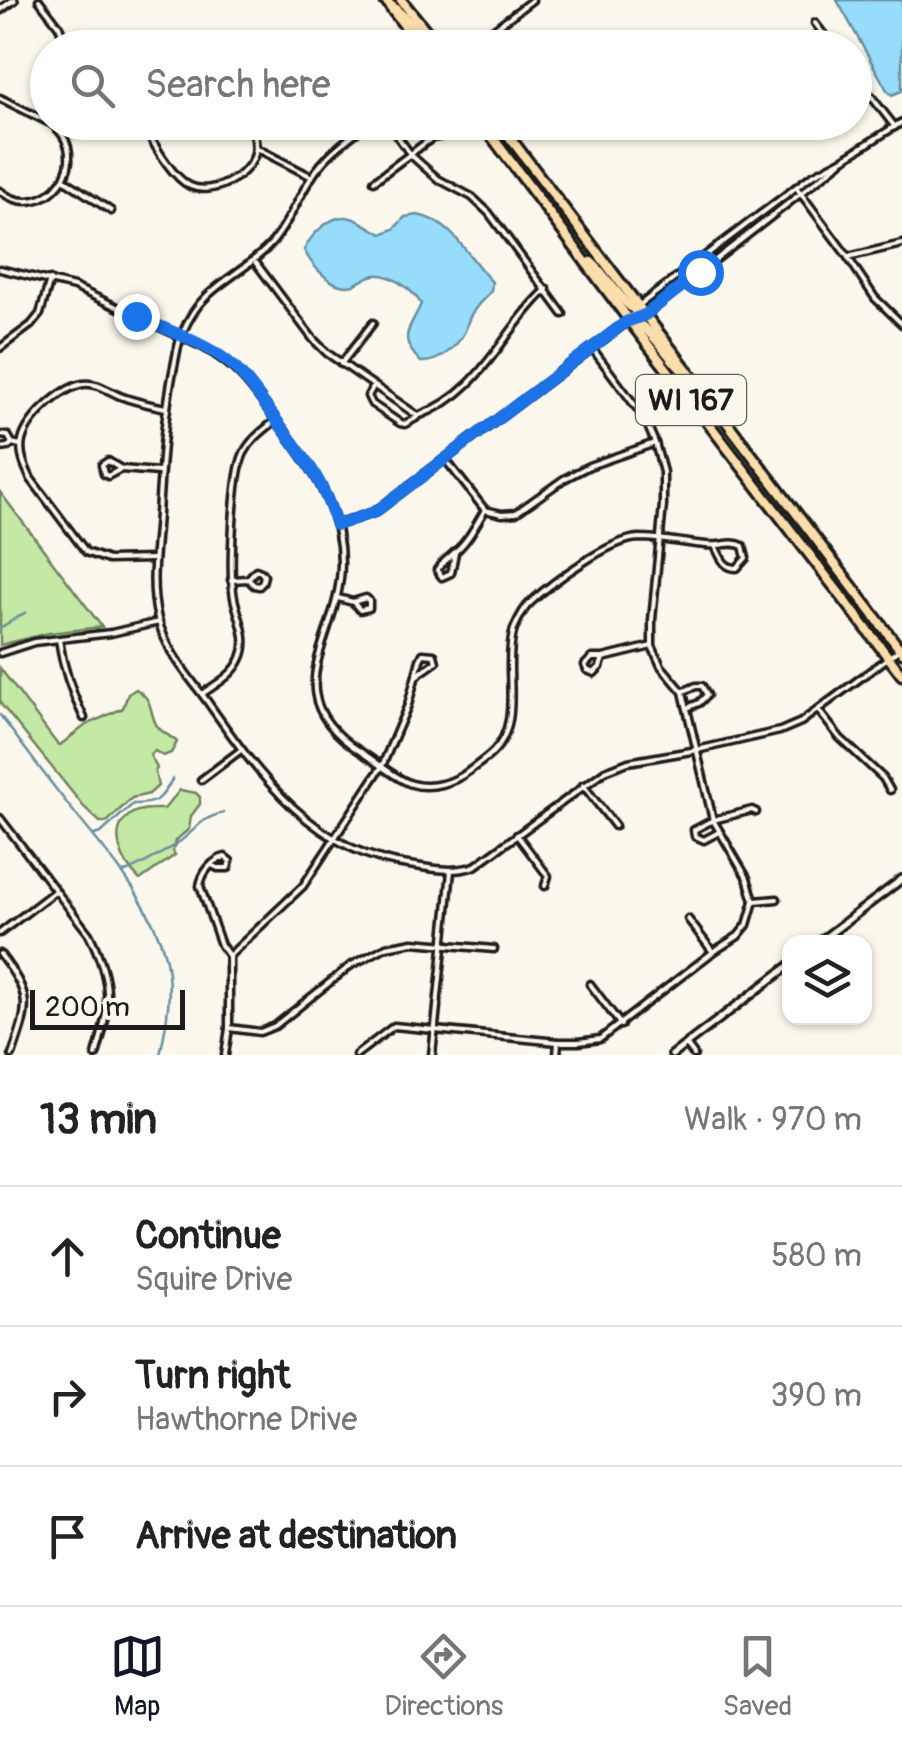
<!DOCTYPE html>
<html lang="en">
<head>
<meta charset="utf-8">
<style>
  :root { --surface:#fff; --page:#f6f6f6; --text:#222; --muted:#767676; --line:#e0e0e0; --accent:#111827 }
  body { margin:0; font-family:Pangolin,sans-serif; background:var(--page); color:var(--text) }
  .controls { position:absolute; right:30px; bottom:30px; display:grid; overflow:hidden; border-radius:20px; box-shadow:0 2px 8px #0004 }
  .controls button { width:90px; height:90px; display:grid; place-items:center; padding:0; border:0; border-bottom:2px solid var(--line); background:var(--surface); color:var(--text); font:50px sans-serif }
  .scale { position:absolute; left:30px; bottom:25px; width:155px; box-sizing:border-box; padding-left:10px; border:5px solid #1c1c1c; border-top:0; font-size:28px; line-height:35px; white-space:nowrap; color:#1c1c1c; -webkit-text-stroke:8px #fbf7ec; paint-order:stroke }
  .stop { position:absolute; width:30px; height:30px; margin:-22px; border:8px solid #1a73e8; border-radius:50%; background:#fff }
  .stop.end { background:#1a73e8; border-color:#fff; box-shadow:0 2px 10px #0008 }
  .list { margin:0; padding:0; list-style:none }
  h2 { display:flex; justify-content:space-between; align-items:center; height:130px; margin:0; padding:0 40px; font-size:42px }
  h2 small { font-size:32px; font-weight:400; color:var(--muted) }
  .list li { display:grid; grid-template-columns:65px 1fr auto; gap:30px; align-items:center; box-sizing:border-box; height:140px; padding:0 40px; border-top:2px solid var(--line) }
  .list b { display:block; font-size:38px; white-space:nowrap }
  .list p { margin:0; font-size:32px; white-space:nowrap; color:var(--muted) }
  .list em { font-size:32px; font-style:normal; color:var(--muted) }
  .icon { flex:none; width:55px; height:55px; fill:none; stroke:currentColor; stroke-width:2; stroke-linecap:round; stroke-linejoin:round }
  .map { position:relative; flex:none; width:902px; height:1055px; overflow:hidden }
  .search { position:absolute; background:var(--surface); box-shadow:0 2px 8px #0004; left:30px; right:30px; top:30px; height:110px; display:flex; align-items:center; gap:25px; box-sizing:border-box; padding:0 35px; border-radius:55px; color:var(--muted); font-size:38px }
  .sheet { height:550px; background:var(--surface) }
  nav { display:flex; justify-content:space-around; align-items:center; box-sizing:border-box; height:140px; border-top:2px solid var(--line); background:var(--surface); font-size:28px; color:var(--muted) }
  nav a { display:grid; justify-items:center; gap:5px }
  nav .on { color:var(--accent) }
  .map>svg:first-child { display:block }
  .green { fill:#c4e9a4; stroke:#708260; stroke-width:2.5 }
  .water { fill:#97dcfa; stroke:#668fa1; stroke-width:2.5 }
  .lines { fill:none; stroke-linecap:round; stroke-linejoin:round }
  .stream { stroke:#668fa1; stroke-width:2.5 }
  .minor-casing { stroke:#1c1c1c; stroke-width:11 }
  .tertiary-casing { stroke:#1c1c1c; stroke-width:12 }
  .primary-casing { stroke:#1c1c1c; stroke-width:15 }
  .minor { stroke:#fbf7ec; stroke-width:4 }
  .tertiary { stroke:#fbf7ec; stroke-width:5 }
  .primary { stroke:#fbddab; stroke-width:8 }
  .route { stroke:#1a73e8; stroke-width:12 }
  .labels { text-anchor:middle; stroke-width:10; stroke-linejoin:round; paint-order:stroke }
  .shield { fill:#fbf7ec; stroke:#5f5e5a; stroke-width:2.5 }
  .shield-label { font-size:30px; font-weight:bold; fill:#1c1c1c }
</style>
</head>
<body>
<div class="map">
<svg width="902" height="1055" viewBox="0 0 902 1055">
  <rect width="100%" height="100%" fill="#fbf7ec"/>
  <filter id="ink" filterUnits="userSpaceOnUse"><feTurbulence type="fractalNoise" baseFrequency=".01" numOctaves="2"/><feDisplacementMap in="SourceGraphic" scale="20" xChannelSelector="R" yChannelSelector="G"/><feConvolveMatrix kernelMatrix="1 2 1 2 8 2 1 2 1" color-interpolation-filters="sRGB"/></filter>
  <g filter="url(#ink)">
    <!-- green -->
    <g class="green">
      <path d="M0 492 102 627 49 633 0 645Z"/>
      <path d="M0 668 57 744 60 745 86 725 123 708 128 694 136 689C155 701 148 711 157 726 162 733 171 736 177 742L171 753 163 756 155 751 150 755 157 768 155 772 158 786 149 794 132 798 107 822H100L84 807 0 703Z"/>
      <path d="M180 790 196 793 200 797V804L191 816 189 829 175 841 173 851 175 855 140 880C123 864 106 831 131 814 141 808 153 809 164 809Z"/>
    </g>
    <!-- water -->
    <g class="water">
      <path d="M837 0H902V91L892 95 887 90Z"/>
      <path d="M418 215C455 223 468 258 492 282L491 291C486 297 480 302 475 309 469 315 468 323 465 331 457 347 439 363 421 362 396 338 410 329 421 304 414 291 391 273 375 275 367 276 361 282 353 285 333 291 312 266 304 250 311 235 332 212 351 218 362 221 372 229 382 234L394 229 405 217Z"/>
    </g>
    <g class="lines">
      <!-- stream -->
      <g class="stream">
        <path d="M0 628 26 612"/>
        <path d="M0 715C23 746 46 777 70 807 105 852 150 898 165 956 173 988 167 1023 160 1055"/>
        <path d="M94 835 101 833 133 804C159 804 161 799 173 778"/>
        <path d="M123 873C141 866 166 851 182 840 199 827 199 819 223 813"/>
      </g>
      <defs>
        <g id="minor">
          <path d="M39 0 59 26 67 48"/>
          <path d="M815 23 834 48"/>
          <path d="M469 48 532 0"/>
          <path d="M854 74 895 127"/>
          <path d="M0 98 48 122"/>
          <path d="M141 122C152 140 171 177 190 186 212 196 248 177 255 154 257 143 254 132 250 122"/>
          <path d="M370 122C354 134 337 146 324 161 301 186 293 219 271 244 252 265 227 277 207 296 196 306 187 322 182 334 177 345 176 359 173 371 164 418 161 466 158 514 156 549 149 584 158 619 166 650 186 673 204 697 258 774 314 855 415 866 435 869 455 873 475 866L605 771 628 762 697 750 780 731 801 722 900 649"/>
          <path d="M387 122 411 155 422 165 438 179 472 197 489 213 563 314"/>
          <path d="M256 148 312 177"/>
          <path d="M848 156 902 122"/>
          <path d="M65 180 111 211"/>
          <path d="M374 181 432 138 443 136"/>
          <path d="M796 187 845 253 875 298 902 324"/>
          <path d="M0 191C46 227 99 156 49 122"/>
          <path d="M848 257 902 244"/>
          <path d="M256 263 313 339 327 353 418 416C484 391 499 334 547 289"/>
          <path d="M0 269 74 287 203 347C240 368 252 388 277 421 309 463 341 506 341 563 341 640 270 693 361 752 374 760 399 781 412 784 431 790 455 782 469 771 477 765 486 759 493 752 516 730 510 695 510 666 510 654 510 641 514 629 518 620 523 609 530 603 551 583 610 539 639 538 661 538 684 543 706 545 720 547 731 540 743 546L746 558 737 568C723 568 721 557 715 546"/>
          <path d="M641 304 811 176 847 157"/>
          <path d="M634 318 645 315 841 162"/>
          <path d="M0 348 31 325 40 314 50 280"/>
          <path d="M341 364 373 323"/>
          <path d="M373 387 368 396 372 404 400 423 405 424 416 418"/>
          <path d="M0 435 8 436 12 443 20 445"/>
          <path d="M0 448 8 447 12 443"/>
          <path d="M445 459 485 510 502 514 516 513 564 479 589 466 655 443"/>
          <path d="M121 469 108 476 104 474 102 465 108 461 121 469 159 472"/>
          <path d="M336 525 375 512 629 320 635 311"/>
          <path d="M455 553 451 573 442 577 437 570C442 562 448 559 455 552 468 541 476 525 485 510"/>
          <path d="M154 559 108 560 86 552 31 479C25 467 19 454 22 441 27 419 61 388 83 384 97 382 108 391 120 396 135 402 151 405 166 408"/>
          <path d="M231 580 248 579 256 570 261 572 264 576 262 583 259 586 254 585 248 579"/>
          <path d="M338 598 353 602 360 610 369 608V601L366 598 353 602"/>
          <path d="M59 640C63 668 71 692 84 718"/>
          <path d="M0 653 34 642 111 633 159 622"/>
          <path d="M603 658 600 667 594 673 587 670 585 665 592 658H603L652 646"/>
          <path d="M684 691 696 686H702L707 695 699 703 687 708"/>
          <path d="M202 694C216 684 234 675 241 658 250 638 238 618 234 598 229 573 233 474 244 453 251 439 264 430 276 420"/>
          <path d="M818 710 840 738 883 778 890 790"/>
          <path d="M201 780 241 750"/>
          <path d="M583 785 615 826"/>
          <path d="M0 818 89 934C113 982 111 1005 96 1055"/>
          <path d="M719 832 704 840 695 836 694 830 713 820 752 810 756 812"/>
          <path d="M517 835 548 876 545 886"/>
          <path d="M212 865 218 868H228L230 861 225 857C212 860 202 873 200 886L221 945 229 956V1028L225 1055"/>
          <path d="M754 901 777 899"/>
          <path d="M688 919 713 952"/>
          <path d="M0 933 55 891"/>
          <path d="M0 954C33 997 29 1006 12 1055"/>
          <path d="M229 956 303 886 382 766 408 705 420 660 423 654 434 655 436 662 416 676"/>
          <path d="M590 984 621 1025"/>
          <path d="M229 1028 260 1032 275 1026 350 966 386 947 413 942 494 949"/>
          <path d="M686 1044 694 1055"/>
          <path d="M356 1055 394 1026 558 1042H579L600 1039 713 952 738 936 747 925 754 901 747 878 713 820 683 692 661 666 652 646V620L663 505V472L655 443 645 419 592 348"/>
          <path d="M432 1055 451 871"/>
          <path d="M557 1055 558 1042"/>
        </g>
        <g id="tertiary">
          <path d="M0 10 14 0"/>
          <path d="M819 942 902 879"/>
          <path d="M672 1055 790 965"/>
        </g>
        <g id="primary">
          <path d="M401 0 440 48"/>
          <path d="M385 1C404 14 417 30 431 48"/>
          <path d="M390 7 422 48"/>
          <path d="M481 122 629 320 902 675"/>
          <path d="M498 122 902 652"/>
          <path d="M591 262C608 277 624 308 644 315"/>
          <path d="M629 320C650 325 666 355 682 370"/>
        </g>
      </defs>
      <!-- minor casing -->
      <use href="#minor" class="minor-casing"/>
      <!-- tertiary casing -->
      <use href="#tertiary" class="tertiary-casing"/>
      <!-- primary casing -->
      <use href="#primary" class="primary-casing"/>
      <!-- minor -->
      <use href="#minor" class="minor"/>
      <!-- tertiary -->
      <use href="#tertiary" class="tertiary"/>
      <!-- primary -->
      <use href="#primary" class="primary"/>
    </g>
  </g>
  <g class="lines" filter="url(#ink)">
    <!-- route -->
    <path class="route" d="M136 316C163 328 204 343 226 360 245 375 257 394 271 413 300 452 323 477 336 525L375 512 626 322 645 315 700 272"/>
  </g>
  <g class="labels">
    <!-- shield labels -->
    <rect class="shield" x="636" y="375" width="110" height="50" rx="8"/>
    <g class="shield-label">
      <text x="691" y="410">WI 167</text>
    </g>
  </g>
</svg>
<div class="controls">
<button><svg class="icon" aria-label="layers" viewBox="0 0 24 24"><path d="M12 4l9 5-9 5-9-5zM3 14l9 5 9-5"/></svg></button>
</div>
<div class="scale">200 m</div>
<div class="stop" style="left:700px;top:272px"></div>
<div class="stop end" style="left:136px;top:316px"></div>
<div class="search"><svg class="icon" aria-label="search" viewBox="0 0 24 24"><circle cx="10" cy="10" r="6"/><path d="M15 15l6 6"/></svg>Search here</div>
</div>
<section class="sheet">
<h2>13 min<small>Walk · 970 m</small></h2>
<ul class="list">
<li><svg class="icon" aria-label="ahead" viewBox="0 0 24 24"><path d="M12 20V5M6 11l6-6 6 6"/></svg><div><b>Continue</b><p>Squire Drive</p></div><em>580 m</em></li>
<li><svg class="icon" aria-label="right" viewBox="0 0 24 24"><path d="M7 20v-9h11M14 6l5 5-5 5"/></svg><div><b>Turn right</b><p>Hawthorne Drive</p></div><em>390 m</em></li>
<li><svg class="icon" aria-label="arrive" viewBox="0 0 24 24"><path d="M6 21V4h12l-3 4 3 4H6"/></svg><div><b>Arrive at destination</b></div></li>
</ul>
</section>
<nav>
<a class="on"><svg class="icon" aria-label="map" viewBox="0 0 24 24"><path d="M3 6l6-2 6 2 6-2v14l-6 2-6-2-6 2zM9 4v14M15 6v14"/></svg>Map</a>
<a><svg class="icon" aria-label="directions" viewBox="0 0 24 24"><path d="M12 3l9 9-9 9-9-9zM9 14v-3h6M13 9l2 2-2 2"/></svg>Directions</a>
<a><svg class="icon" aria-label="saved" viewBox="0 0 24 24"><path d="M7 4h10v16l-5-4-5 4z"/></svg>Saved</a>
</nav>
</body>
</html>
